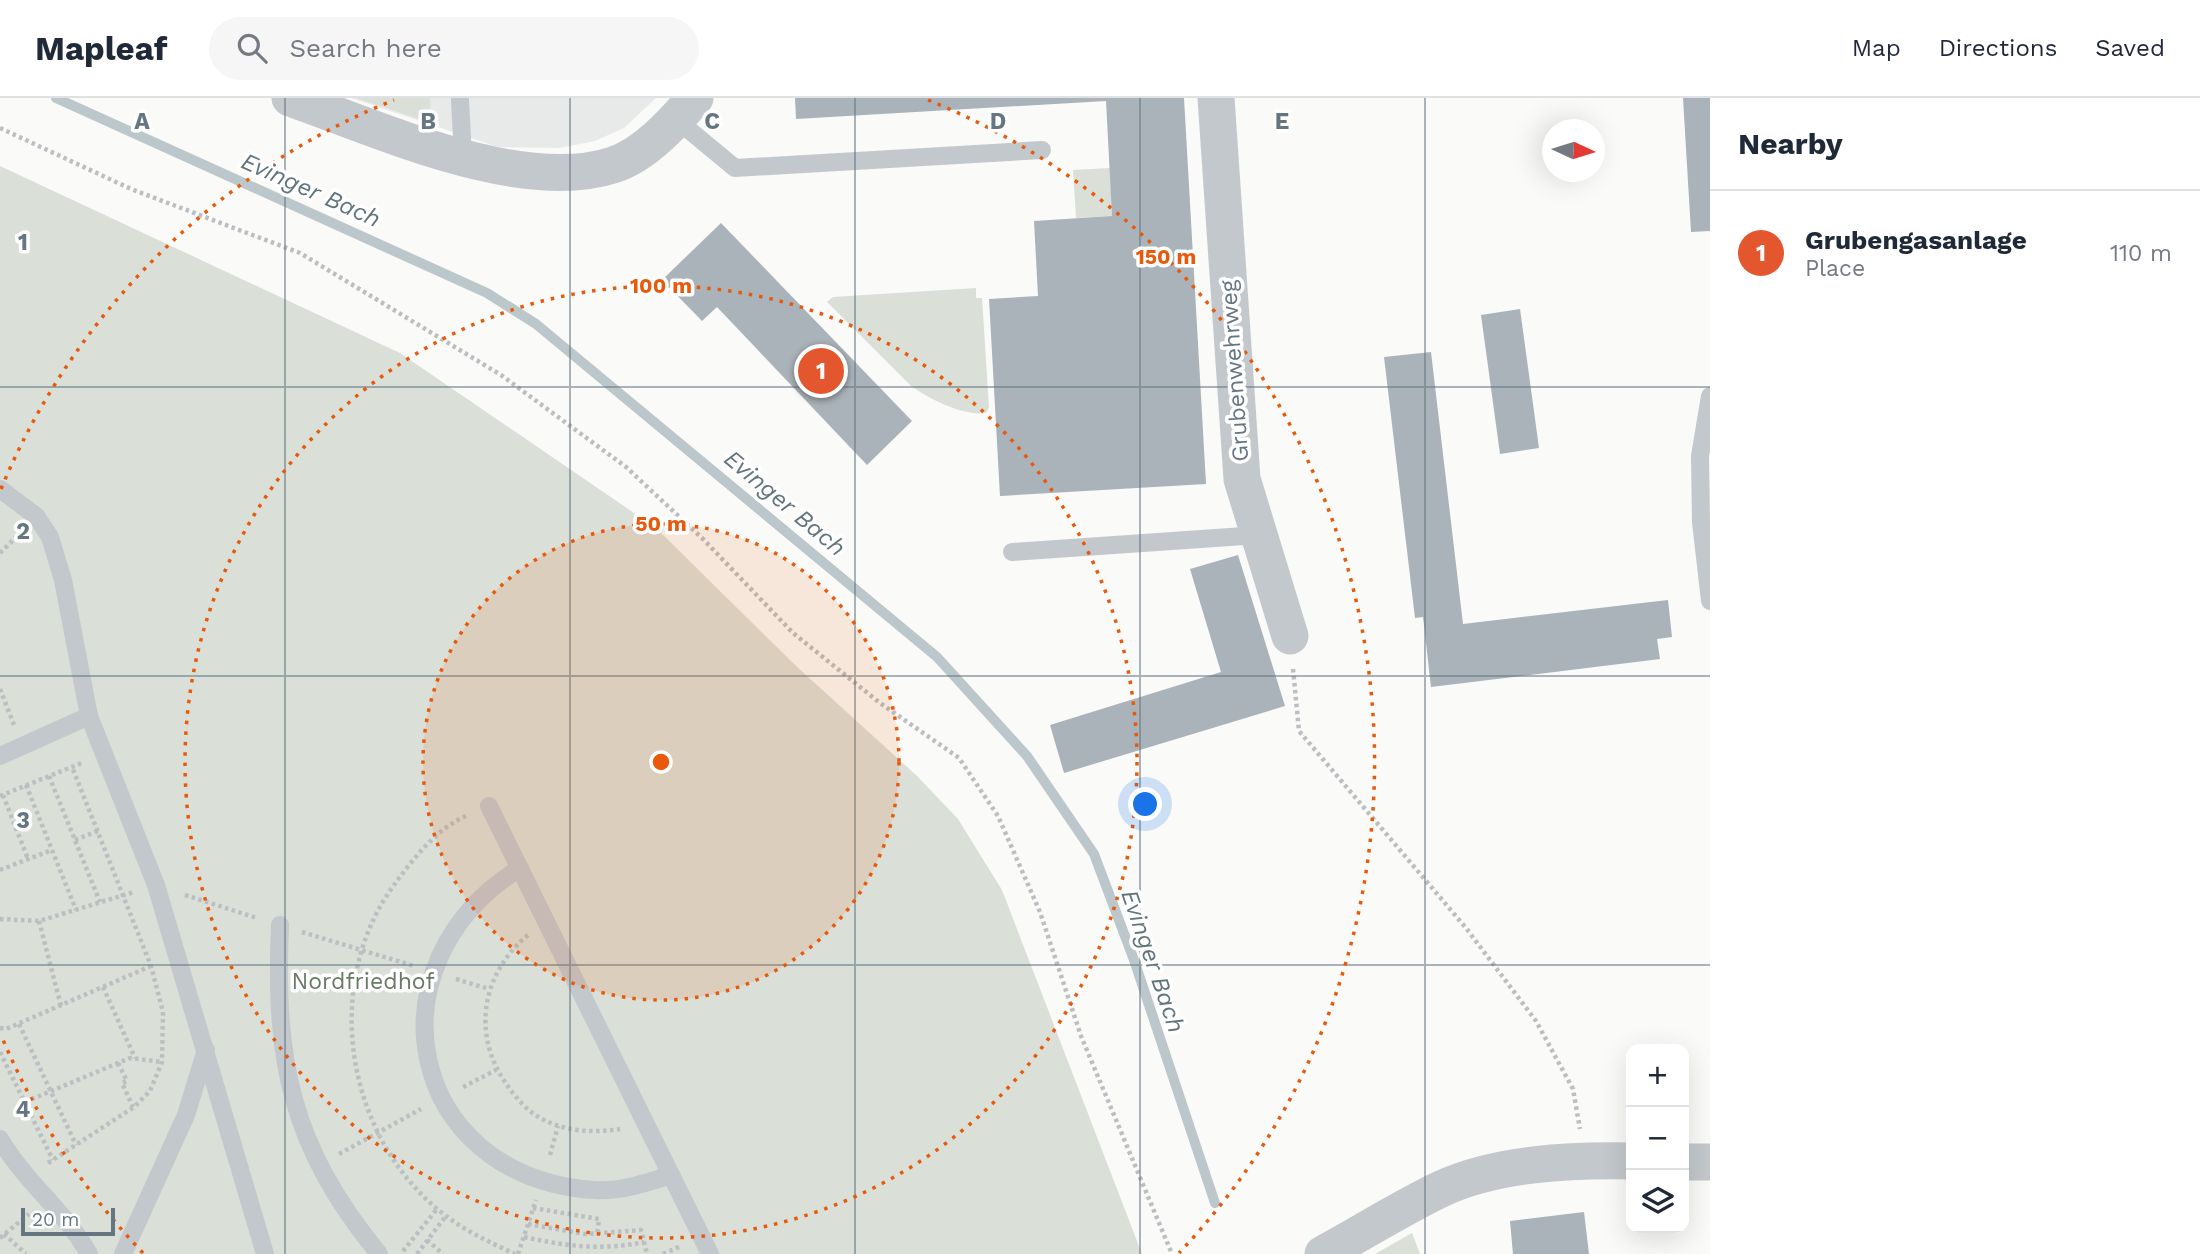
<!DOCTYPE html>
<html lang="en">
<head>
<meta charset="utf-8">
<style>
  :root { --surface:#fff; --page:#f6f6f7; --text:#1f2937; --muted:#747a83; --line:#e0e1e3; --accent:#e4572e }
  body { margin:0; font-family:"Work Sans",sans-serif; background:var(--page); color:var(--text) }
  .controls { position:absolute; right:21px; bottom:21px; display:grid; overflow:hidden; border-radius:14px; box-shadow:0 7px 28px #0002 }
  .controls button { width:63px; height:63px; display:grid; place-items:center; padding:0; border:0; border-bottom:2px solid var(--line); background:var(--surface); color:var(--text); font:35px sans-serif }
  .compass { position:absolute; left:1542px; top:21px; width:63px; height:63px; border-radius:50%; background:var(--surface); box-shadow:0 7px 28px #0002; rotate:94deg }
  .scale { position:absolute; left:21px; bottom:18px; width:94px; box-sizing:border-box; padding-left:7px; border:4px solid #657683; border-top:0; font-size:19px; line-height:24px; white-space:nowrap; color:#657683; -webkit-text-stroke:5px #fff; paint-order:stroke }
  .you { position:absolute; left:1146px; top:707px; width:24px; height:24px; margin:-18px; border:5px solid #fff; border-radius:50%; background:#1a73e8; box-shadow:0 0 0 10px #1a73e833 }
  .badge { display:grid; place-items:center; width:46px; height:46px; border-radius:50%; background:var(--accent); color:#fff; font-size:23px; font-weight:700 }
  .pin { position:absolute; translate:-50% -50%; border:4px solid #fff; box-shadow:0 2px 7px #0006 }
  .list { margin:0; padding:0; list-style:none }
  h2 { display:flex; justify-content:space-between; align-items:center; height:91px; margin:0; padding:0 28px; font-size:30px }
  h2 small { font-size:23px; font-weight:400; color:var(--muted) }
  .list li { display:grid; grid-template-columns:46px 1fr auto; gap:21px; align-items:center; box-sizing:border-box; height:126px; padding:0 28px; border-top:2px solid var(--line) }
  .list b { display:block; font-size:26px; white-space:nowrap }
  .list p { margin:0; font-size:23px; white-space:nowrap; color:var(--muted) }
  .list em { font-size:23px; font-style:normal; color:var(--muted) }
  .icon { flex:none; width:38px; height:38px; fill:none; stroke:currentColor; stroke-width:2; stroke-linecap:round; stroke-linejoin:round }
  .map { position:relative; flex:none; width:1710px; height:1156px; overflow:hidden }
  header { display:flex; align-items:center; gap:42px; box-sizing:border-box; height:98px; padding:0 35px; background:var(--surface); border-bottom:2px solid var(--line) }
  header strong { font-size:33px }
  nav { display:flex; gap:38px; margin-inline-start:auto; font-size:24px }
  .search { width:490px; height:63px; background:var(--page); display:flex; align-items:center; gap:18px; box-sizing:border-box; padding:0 24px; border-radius:38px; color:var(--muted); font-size:26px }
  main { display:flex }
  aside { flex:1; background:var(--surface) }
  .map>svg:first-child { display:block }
  .built { fill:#e8e9e9 }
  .green { fill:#dadfd7 }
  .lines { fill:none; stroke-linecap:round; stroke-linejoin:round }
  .stream { stroke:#bbc7cb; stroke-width:10 }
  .building { fill:#aab3b9 }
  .path { stroke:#bbbfc2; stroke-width:4.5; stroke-dasharray:3.5 3.5; stroke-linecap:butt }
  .lane { stroke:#c3c8cc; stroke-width:18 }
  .street { stroke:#c3c8cc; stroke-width:37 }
  .grid { fill:none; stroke:#657683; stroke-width:2; stroke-opacity:0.55 }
  .ring { fill:none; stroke:#e8590c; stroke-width:3.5; stroke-dasharray:3.5 7 }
  .labels { text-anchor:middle; stroke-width:7; stroke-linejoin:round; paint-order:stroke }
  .street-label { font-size:23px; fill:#657683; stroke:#fff }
  .park-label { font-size:23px; fill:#687a64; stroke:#fff }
  .water-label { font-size:24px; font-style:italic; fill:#60757c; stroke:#fff }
  .grid-label { font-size:23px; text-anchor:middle; font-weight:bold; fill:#657683; stroke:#fff; stroke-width:7; stroke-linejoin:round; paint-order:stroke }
  .centre { fill:#e8590c; stroke:#fff; stroke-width:3.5 }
  .ring-label { font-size:21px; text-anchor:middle; font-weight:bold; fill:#e8590c; stroke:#fff; stroke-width:7; stroke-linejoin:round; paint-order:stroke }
</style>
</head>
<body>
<header>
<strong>Mapleaf</strong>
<div class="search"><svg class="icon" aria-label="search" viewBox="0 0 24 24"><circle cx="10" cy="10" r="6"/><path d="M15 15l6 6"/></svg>Search here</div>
<nav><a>Map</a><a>Directions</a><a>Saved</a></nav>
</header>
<main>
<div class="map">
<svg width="1710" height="1156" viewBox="0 0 1710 1156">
  <rect width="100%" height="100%" fill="#fafaf8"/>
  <!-- built -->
  <path class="built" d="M351 0H656L624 30 595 43 559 50 498 49Z"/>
  <!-- green -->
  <g class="green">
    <path d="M356 0H430L431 25Z"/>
    <path d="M0 68 400 255 656 430 795 567 917 678 958 721 1002 792 1142 1156H0Z"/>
    <path d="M1110 70 1112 118 1076 120 1073 72Z"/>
    <path d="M976 190V200H982L989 309 986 315C962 318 930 301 911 288L827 204 833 199Z"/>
    <path d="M1412 1135 1420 1156H1375Z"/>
  </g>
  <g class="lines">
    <!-- stream -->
    <path class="stream" d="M56 0 487 195 536 226 937 559 1027 658 1094 756 1134 862 1215 1105"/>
  </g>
  <!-- building -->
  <g class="building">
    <path d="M795 0H1184L1206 386 1000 398 989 201 1038 198 1034 123 1112 118 1106 3 796 21Z"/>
    <path d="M1683 0H1710V133L1691 134Z"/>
    <path d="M721 125 912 323 867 367 717 209 702 223 662 182Z"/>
    <path d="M1520 211 1539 350 1500 356 1481 217Z"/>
    <path d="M1431 254 1463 526 1668 502 1672 539 1657 541 1660 561 1431 589 1423 519 1415 520 1384 259Z"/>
    <path d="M1238 457 1285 608 1064 675 1050 627 1221 574 1190 471Z"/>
    <path d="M1584 1114 1589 1156H1513L1510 1123Z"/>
  </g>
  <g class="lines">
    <!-- path -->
    <g class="path">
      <path d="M0 30 131 91 300 155 501 277 626 369 703 441 793 535 880 605 959 660 998 718 1040 814 1081 938 1172 1156"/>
      <path d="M0 455 19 436"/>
      <path d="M1293 571 1299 633 1466 830 1536 923 1573 991 1580 1031"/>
      <path d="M0 591 14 627"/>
      <path d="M49 678 100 804"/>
      <path d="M26 687 76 812"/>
      <path d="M3 697 28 761"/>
      <path d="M0 698 84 664"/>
      <path d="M466 718C436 731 413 761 394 787 321 887 346 1038 441 1114 463 1132 489 1144 515 1156"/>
      <path d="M75 742 98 733"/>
      <path d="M0 772 52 752"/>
      <path d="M185 797 257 820"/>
      <path d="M0 821 39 823 134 794"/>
      <path d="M39 823 61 908"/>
      <path d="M302 834 414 868"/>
      <path d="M528 837C483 874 471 934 505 984 514 998 527 1013 542 1021 567 1034 593 1035 620 1031"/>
      <path d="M456 881 489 891"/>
      <path d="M103 889 135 960"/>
      <path d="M19 926 76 1047"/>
      <path d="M0 930 6 931 151 868"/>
      <path d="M0 954 53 1062"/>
      <path d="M118 965 127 983 122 985 133 1009"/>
      <path d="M463 989 496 972"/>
      <path d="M25 1004 130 960 162 964"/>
      <path d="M339 1056 421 1011"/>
      <path d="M550 1057 558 1028"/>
      <path d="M48 1065 134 1009 150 993 162 964 163 914 151 868 72 669"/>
      <path d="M533 1110 599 1121 597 1137"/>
      <path d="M528 1126 585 1136 641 1132 647 1156"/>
      <path d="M4 1136 26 1156"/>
      <path d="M524 1139C565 1148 602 1153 644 1144"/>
      <path d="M0 1140 29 1116"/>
      <path d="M427 1142 443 1156"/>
      <path d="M403 1153 437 1111"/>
      <path d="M417 1156 446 1118"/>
      <path d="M518 1156 536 1102"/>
      <path d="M663 1156 681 1148"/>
    </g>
    <!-- lane -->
    <g class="lane">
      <path d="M460 2 463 59"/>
      <path d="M677 22 735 70 1042 52"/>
      <path d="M1710 298 1700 358 1701 424 1710 503"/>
      <path d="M0 391 36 418 50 439 63 482 89 618 156 787 265 1156"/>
      <path d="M1012 454 1259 437"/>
      <path d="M0 658 89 618"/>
      <path d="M489 708 710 1156"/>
      <path d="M520 770C365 866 406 1078 593 1092 620 1094 646 1085 671 1077"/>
      <path d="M280 827C274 964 291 1048 379 1156"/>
      <path d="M0 1041C25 1084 65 1113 89 1156"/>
      <path d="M123 1156 186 1017 206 952"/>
    </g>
    <!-- street -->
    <g class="street">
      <path d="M290 0C379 31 521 97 613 67 645 57 674 24 695 0"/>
      <path d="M1216 0 1242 381 1290 538"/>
      <path d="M1684 1064H1710"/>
      <path d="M1323 1156C1362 1135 1401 1110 1441 1091 1497 1065 1570 1062 1631 1063"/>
    </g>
  </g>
  <!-- grid -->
  <path class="grid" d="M285 0V1156M570 0V1156M855 0V1156M1140 0V1156M1425 0V1156M0 289H1710M0 578H1710M0 867H1710"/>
  <!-- distance rings -->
  <circle cx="661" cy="664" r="238" fill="#e8590c" fill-opacity=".12"/>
  <g class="ring">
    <circle cx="661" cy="664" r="238"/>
    <circle cx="661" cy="664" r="476"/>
    <path d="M143 1155A714 714 0 0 1 1 937M1 391A714 714 0 0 1 394 2M928 2A714 714 0 0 1 1179 1155"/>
  </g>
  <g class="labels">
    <!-- street labels -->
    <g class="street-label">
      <text transform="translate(1234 273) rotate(-94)" y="8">Grubenwehrweg</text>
    </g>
    <!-- park labels -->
    <g class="park-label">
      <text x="363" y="891">Nordfriedhof</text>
    </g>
    <!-- water labels -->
    <g class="water-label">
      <text transform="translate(311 92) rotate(24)" y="8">Evinger Bach</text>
      <text transform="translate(785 405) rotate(40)" y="8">Evinger Bach</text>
      <text transform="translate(1153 863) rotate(71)" y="8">Evinger Bach</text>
    </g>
  </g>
  <g class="grid-label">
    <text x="142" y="31">A</text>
    <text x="428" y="31">B</text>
    <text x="712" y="31">C</text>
    <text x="998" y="31">D</text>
    <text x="1282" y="31">E</text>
    <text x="23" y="152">1</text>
    <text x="23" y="441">2</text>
    <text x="23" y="730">3</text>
    <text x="23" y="1019">4</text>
  </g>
  <circle cx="661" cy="664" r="10" class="centre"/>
  <g class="ring-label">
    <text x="1166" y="166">150 m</text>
    <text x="661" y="195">100 m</text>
    <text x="661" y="433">50 m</text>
  </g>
</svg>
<div class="controls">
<button>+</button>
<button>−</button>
<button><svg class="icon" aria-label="layers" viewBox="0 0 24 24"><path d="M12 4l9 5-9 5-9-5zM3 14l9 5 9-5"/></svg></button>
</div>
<svg class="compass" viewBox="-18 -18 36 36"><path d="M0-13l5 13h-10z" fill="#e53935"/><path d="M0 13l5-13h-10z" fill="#747a83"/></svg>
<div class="scale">20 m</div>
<div class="you"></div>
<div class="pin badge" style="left:821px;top:273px">1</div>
</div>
<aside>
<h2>Nearby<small></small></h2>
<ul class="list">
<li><span class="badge">1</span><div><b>Grubengasanlage</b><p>Place</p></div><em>110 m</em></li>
</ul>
</aside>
</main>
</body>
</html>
